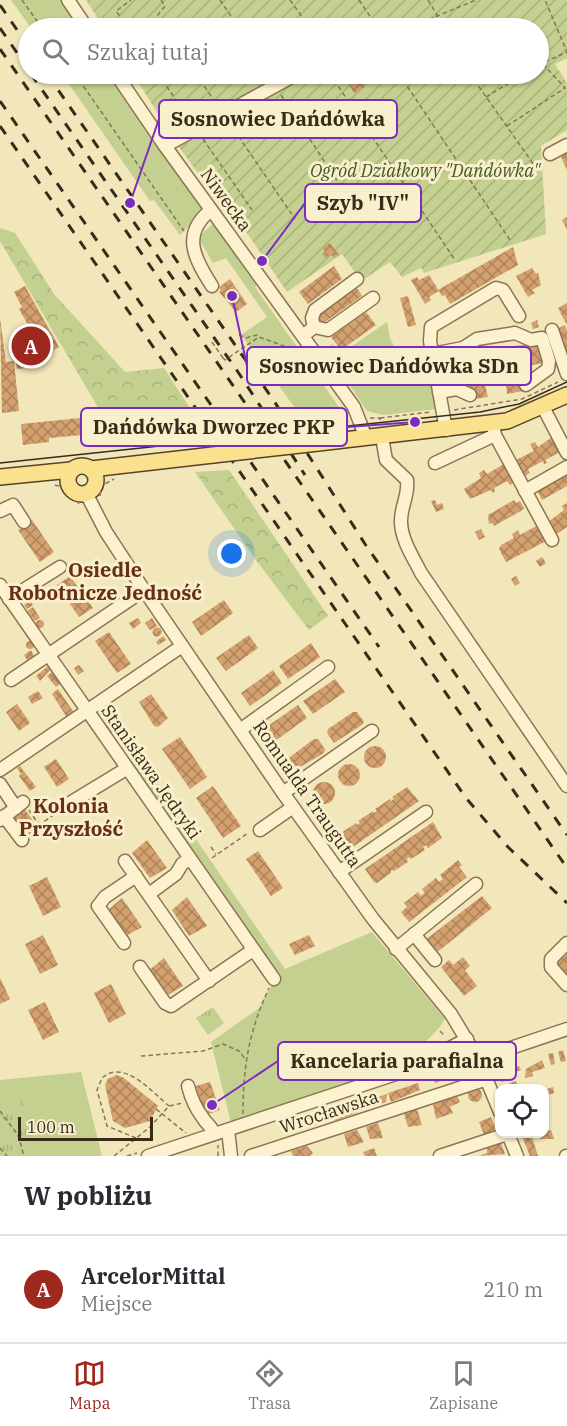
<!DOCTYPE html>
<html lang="pl">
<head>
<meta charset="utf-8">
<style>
  :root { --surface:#fff; --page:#f7f7f7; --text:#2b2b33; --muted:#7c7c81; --line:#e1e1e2; --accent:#9f281e }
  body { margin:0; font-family:"IBM Plex Serif",serif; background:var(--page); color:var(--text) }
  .controls { position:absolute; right:18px; bottom:18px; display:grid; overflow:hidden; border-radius:12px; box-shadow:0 2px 4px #0004 }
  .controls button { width:54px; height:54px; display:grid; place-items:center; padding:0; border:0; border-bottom:2px solid var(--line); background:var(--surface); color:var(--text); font:30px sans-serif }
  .scale { position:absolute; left:18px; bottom:15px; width:135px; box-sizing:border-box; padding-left:6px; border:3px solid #382b1a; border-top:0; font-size:16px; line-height:21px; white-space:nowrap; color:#382b1a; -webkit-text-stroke:4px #f8efcc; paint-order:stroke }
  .you { position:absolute; left:232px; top:554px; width:21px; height:21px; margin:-15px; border:4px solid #fff; border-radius:50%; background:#1a73e8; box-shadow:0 0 0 9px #1a73e833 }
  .badge { display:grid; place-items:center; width:39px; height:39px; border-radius:50%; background:var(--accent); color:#fff; font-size:20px; font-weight:700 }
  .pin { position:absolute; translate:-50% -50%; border:3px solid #fff; box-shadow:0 2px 6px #0006 }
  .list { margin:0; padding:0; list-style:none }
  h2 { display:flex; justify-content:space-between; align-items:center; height:78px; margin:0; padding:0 24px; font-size:26px }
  h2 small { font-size:20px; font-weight:400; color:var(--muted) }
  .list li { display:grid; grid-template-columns:39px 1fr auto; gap:18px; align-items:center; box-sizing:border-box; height:108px; padding:0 24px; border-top:2px solid var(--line) }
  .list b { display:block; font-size:22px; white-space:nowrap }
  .list p { margin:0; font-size:20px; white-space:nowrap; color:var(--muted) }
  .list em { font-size:20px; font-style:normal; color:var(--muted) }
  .icon { flex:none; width:33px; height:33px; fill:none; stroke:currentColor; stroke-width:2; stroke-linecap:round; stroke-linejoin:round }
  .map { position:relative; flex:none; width:567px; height:1156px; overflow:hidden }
  .search { position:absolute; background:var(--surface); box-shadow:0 2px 4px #0004; left:18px; right:18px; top:18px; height:66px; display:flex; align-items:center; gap:15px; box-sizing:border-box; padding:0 21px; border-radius:33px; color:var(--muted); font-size:22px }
  .sheet { height:186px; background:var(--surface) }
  nav { display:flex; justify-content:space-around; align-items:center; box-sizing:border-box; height:84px; border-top:2px solid var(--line); background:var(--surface); font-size:16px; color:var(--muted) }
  nav a { display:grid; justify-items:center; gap:3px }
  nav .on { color:var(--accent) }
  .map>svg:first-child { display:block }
  .grass { fill:#c3d08f }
  .forest { fill:url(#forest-crowns) }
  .park { fill:url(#park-tufts) }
  .garden { fill:url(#garden-furrows) }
  .building { fill:url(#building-cross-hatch) }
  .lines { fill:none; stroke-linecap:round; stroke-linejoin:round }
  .minor-casing { stroke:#8a7554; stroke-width:15 }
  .major-casing { stroke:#574229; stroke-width:18 }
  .path { stroke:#8a7554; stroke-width:1.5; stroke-dasharray:4.5 3; stroke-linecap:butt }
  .minor { stroke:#fcf2cf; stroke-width:12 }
  .major { stroke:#fae18e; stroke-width:15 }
  .tram { stroke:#382b1a; stroke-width:1.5 }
  .rail { stroke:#382b1a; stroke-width:3; stroke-dasharray:10 10; stroke-linecap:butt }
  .major-bridge-casing { stroke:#574229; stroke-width:18; stroke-linecap:butt }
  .path-bridge { stroke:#8a7554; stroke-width:1.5; stroke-dasharray:4.5 3; stroke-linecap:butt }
  .major-bridge { stroke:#fae18e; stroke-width:15 }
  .labels { text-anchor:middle; stroke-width:6; stroke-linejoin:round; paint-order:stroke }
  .park-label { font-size:18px; font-style:italic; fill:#44561f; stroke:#f8efcc }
  .street-label { font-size:18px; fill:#382b1a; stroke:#f8efcc }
  .neighbourhood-label { font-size:20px; font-weight:bold; fill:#692e16; stroke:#f8efcc }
  .leader { fill:none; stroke:#7b2cbf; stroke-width:2 }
  .callout-dot { fill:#7b2cbf; stroke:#f8efcc; stroke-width:2 }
  .callout { fill:#f8efcc; stroke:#7b2cbf; stroke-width:2 }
  .callout-label { font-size:20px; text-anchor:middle; font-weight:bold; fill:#382b1a }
</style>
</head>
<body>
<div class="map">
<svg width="567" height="1156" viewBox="0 0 567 1156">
  <defs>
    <pattern id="forest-crowns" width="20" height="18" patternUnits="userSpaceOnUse" patternTransform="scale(1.5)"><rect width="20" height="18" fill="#c3d08f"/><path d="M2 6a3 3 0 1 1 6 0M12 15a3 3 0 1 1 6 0" fill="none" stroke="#a8b37b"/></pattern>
    <pattern id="park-tufts" width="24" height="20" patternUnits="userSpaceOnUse" patternTransform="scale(1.5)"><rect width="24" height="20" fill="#c3d08f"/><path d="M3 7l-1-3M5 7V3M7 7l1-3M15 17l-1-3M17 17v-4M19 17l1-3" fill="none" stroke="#a8b37b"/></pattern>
    <pattern id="garden-furrows" width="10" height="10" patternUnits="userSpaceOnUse" patternTransform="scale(1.5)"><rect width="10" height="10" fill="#c3d08f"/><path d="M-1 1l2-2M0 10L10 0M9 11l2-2" fill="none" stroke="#a8b37b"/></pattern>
    <pattern id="building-cross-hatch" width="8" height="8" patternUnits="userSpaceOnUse" patternTransform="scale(1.5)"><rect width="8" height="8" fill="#d4a06e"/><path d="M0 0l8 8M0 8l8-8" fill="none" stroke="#ad835a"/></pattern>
  </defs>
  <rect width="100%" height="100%" fill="#f2e6bb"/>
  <!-- grass -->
  <g class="grass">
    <path d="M11 0H63L82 28H31Z"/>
    <path d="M62 74H112L205 208 180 235 154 200 150 201Z"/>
    <path d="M215 222 258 283 255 287 350 423 310 428 241 335 267 317 226 258 213 263 198 237Z"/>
    <path d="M387 322 390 338 400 358 423 345 438 409 383 415 367 411 327 351 332 344 342 353Z"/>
    <path d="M139 756 285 969 372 932 445 1019C414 1073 290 1102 231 1123L211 1042 259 1008 276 977 129 764Z"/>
    <path d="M81 1072 102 1156H39L34 1140 36 1130 0 1089V1080Z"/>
  </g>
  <!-- forest -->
  <g class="forest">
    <path d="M0 228 15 233 54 294 125 372 164 368 208 436 116 438 0 241Z"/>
    <path d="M229 470 328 616 309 630 256 560 195 472Z"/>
  </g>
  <!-- park -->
  <g class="park">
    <path d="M213 1007 224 1023 208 1035 196 1018Z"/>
    <path d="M0 1089 9 1097H17C42 1124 29 1126 39 1156H0Z"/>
  </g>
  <!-- garden -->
  <path class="garden" d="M86 0H567V58L555 64 567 83V130L541 146 546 234 424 273 421 268 402 277 390 262 361 281 342 254 287 292 239 221 234 223 179 147 199 136 188 120 169 131 133 74H538V28H104Z"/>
  <!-- building -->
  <g class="building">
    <path d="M343 74H361L365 87 354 93Z"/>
    <path d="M567 153V170L561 157Z"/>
    <path d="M567 217V230L562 220Z"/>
    <path d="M330 243 339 255 334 258 331 254 325 258 322 254 325 252 322 248Z"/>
    <path d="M513 247 518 265 450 304 445 295 442 296 438 290Z"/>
    <path d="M334 266 342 279 308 304 299 292Z"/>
    <path d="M532 268 536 274 538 273 541 285 532 290 535 293 528 297 516 276Z"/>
    <path d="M429 275 439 291 429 297 431 300 425 304 411 280 417 277 419 280Z"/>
    <path d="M230 279 247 304 236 312 219 292 221 291 219 287Z"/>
    <path d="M25 286 59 347 45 355 19 309 22 307 14 292Z"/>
    <path d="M357 288 362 296 322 324 317 317Z"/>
    <path d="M408 296 416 325 408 327 400 298Z"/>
    <path d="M567 303V325L558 308Z"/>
    <path d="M366 312 376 325 341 350 331 337Z"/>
    <path d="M0 318 6 362 14 361 19 411 2 413Z"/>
    <path d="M537 320 539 327 533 329 531 323Z"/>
    <path d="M565 325 567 331V358L557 329Z"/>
    <path d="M541 343 544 363 520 367 523 391 507 394 505 370 482 374 488 397 472 399 468 375 443 379 440 360 478 354V351L488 349Z"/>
    <path d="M26 359 27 368 17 369 16 361Z"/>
    <path d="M80 418 82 435 49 438V442L23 445 21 424Z"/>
    <path d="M555 435 560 452 545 460 547 463 544 464 543 461 528 469 530 473 525 476 516 460 534 451 530 444 535 442 538 447Z"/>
    <path d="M504 464 514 482 510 485 507 481 494 488 495 491 493 493 491 490 470 499 464 489 481 478 479 473 484 470 487 474Z"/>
    <path d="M567 471V486L542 500 536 488Z"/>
    <path d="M435 500 437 505 442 503 444 509 436 512 431 501Z"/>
    <path d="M514 500 516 503 520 501 524 508 521 511 494 526 492 523 489 524 488 515Z"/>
    <path d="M567 503V527L555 535 548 522 564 510 562 506Z"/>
    <path d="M32 520 54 552 40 562 18 530Z"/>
    <path d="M538 525 546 541 506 562 499 549 501 545 514 538 512 534 518 530 520 535Z"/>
    <path d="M481 529 485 537 479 540 475 532Z"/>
    <path d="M542 557 546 563 540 567 536 561Z"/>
    <path d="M70 576 93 608 79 617 57 585Z"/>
    <path d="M516 576 520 583 515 586 511 579Z"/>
    <path d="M224 600 233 613 201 636 192 622Z"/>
    <path d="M30 601 33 605 27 609 24 605Z"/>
    <path d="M33 607 40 618 35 621 27 611Z"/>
    <path d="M138 618 141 623 133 629 129 623Z"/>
    <path d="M152 618 157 626 150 630 145 623Z"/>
    <circle cx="40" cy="624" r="4"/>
    <circle cx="157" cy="632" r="4.5"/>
    <path d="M109 632 131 664 117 673 95 641Z"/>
    <path d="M249 635 258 648 226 671 216 658Z"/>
    <path d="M163 636 166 640 158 645 156 642Z"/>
    <circle cx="30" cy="645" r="4"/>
    <path d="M311 643 320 657 288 679 279 666Z"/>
    <path d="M31 650 34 656 27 660 24 655Z"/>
    <path d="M79 665 84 671 78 675 74 668Z"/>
    <path d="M48 666 51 669 40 681 36 676Z"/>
    <path d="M273 670 282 683 250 706 241 693Z"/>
    <path d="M53 671 62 682 56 687 47 676Z"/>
    <path d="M335 679 345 692 313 714 303 701Z"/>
    <path d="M58 689 75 714 68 719 52 694Z"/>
    <path d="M38 691 43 698 32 704 28 697Z"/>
    <path d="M151 694 168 718 158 727 154 726 139 702Z"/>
    <path d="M17 704 30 723 19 731 6 712Z"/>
    <path d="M298 705 307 718 275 741 265 728Z"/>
    <path d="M104 708 107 713 101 717 98 712Z"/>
    <path d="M353 712H357L364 722 362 725 334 743 327 733 328 729Z"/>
    <path d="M110 719 117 729 111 733 104 723Z"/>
    <path d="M180 737 207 777 190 789 162 749Z"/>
    <path d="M314 739H318L325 749 324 753 295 770 288 760 290 757Z"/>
    <circle cx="375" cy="757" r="11"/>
    <path d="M56 759 69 779 57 787 44 767Z"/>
    <circle cx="349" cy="775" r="11"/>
    <path d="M20 766 36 787 30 791 19 776 21 774 17 768Z"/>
    <circle cx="324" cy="793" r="11"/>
    <path d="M213 786 241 826 223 838 196 798Z"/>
    <path d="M407 787 419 801 350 849 341 833 356 823 357 825 360 823 358 821 373 811 374 813 377 811 375 809 390 799 391 801 394 799 392 797Z"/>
    <path d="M24 808 38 828 26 837 12 817Z"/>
    <path d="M433 822 442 838 428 848 426 845 423 847 425 850 411 859 409 857 407 859 408 862 394 871 391 870V873L377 883 374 882 365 869Z"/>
    <path d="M147 840 167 868 150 878 132 853Z"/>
    <path d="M258 851 283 888 271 896 246 859Z"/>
    <path d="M458 860 462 865 459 867 467 877 409 922 401 912 407 907 404 903 418 892 421 896 423 894 425 893 422 889 436 878 439 882 443 879 440 875Z"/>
    <path d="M47 877 61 907 43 916 29 886Z"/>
    <path d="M482 896 492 908 435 954 424 941Z"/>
    <path d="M187 897 207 926 189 936 172 910Z"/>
    <path d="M122 898 142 927 124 937 107 911Z"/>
    <path d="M43 935 58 965 40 974 25 944Z"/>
    <path d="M309 935 315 946 295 955 289 944Z"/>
    <path d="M567 954V974L557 963Z"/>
    <path d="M463 957 470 966 465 970 477 986 464 996 441 967 449 960 453 965Z"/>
    <path d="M164 958 183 986 166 996 148 971Z"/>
    <path d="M0 978 10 999 0 1004Z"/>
    <path d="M111 984 126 1014 109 1023 94 993Z"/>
    <path d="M45 1002 59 1032 43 1040 28 1010Z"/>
    <path d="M563 1050 566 1061 561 1062 558 1052Z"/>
    <path d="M553 1053 555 1064 551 1065 548 1054Z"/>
    <path d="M542 1060 545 1068 532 1072 533 1076 525 1078 526 1069Z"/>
    <path d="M510 1065 511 1069 519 1066 521 1070 512 1073 514 1078 501 1082 497 1069Z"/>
    <path d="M471 1066 473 1073 453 1080 450 1072Z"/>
    <path d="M117 1075 124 1078 158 1106 150 1121 125 1128 113 1121 105 1085 108 1079Z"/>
    <path d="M440 1076 441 1081 435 1083 433 1078Z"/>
    <path d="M516 1081 518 1086 524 1084 526 1088H504L503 1086Z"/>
    <path d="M210 1082 220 1110 205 1115 199 1096 195 1097 193 1091 197 1090 196 1086Z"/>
    <path d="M418 1083 420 1090 391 1102 388 1093Z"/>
    <path d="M553 1087 554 1093 544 1096V1090Z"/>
    <circle cx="475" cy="1095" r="7"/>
    <path d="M387 1094 386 1102 368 1108 365 1101Z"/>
    <path d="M457 1096 460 1102 450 1107 453 1113 436 1119 433 1104Z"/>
    <path d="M354 1103 357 1113 334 1121 331 1111Z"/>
    <path d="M417 1109 422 1125 408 1127 404 1114Z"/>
    <path d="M326 1114 328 1121 296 1129 295 1124Z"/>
    <path d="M491 1117 496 1129 484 1135 479 1122Z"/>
    <path d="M378 1123 383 1138 370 1139 366 1127Z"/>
    <path d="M357 1130 364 1142 348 1147 344 1134Z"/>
    <path d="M551 1130 554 1139H540L539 1134Z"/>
    <path d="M521 1134H531L538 1156H530Z"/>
    <path d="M494 1143H501L505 1154 479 1156 487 1153V1146Z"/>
    <path d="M307 1146 313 1153 310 1156H293L291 1151Z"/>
    <path d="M374 1148 377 1156H365L363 1152Z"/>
  </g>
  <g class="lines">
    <defs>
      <g id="minor">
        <path d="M68 0 87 28"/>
        <path d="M116 74 165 146 354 407 366 438"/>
        <path d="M165 146 297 74"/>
        <path d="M550 154 567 145"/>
        <path d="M211 210C181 234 194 258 212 286"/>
        <path d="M314 327 312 318 315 310 357 279"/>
        <path d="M552 330 567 374"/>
        <path d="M303 336 314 327 328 330 373 298"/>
        <path d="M432 354 463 348 477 339 515 333 531 340 542 338 549 361 548 369 526 385"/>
        <path d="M439 392 457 389 470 395"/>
        <path d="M543 407 567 453"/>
        <path d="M493 424 495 435 552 540"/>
        <path d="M446 430 430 341 431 327 496 288 503 290 519 316"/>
        <path d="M382 437 386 460 407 480C409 497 400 507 401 523 402 541 413 557 421 573L567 786"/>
        <path d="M435 463 495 435"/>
        <path d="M525 491 567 467"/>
        <path d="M86 493 106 532 144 590 283 793 373 919 451 1014 478 1059 500 1112"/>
        <path d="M0 511 13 505 24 522"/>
        <path d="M0 585 274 979"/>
        <path d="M9 599 60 567"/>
        <path d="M11 680 144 590"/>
        <path d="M240 730 328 667"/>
        <path d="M0 770 182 646"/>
        <path d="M0 784 16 808"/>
        <path d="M283 793 372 731"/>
        <path d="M70 803 126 769"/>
        <path d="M4 816 22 840"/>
        <path d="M0 820 23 802"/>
        <path d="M260 830 293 807"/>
        <path d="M125 861 209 981"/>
        <path d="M339 872 426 812"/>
        <path d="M149 894 176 874 182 864 189 859"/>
        <path d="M414 934 435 960"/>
        <path d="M124 943 98 906 105 897 136 876"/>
        <path d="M567 943 551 959V967L567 985"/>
        <path d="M396 949 476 884"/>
        <path d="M140 967 165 1003 171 1006 253 950"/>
        <path d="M478 1059 567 1029"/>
        <path d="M188 1086C191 1098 196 1109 203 1118 207 1125 212 1126 214 1134"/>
        <path d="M228 1130 231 1156"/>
        <path d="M508 1134 517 1156"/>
        <path d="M148 1156 408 1070 467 1039"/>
        <path d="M251 1156 487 1079"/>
        <path d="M440 1156 507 1134"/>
        <path d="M566 1156H567"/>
      </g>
      <g id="major">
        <path d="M318 443 507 421 567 395"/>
        <circle cx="82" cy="480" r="14"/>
        <path d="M91 469 213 455"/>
        <path d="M0 477 71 470"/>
      </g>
    </defs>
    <!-- minor casing -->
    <use href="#minor" class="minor-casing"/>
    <!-- major casing -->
    <use href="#major" class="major-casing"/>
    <!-- path -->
    <g class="path">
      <path d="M22 0 42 28"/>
      <path d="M161 0 165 6 157 16 166 28"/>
      <path d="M220 0 239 28"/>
      <path d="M290 0 310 28"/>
      <path d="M359 0 378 28"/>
      <path d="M428 0 445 28"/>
      <path d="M128 28 116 11 131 0"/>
      <path d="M408 28 476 0"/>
      <path d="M538 65 567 52 545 0"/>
      <path d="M75 74 184 231"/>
      <path d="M158 74 190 120"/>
      <path d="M196 74 217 105"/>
      <path d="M330 74 455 260"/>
      <path d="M399 74 510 240"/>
      <path d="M470 74 534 165"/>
      <path d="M281 95 345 193"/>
      <path d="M486 97 524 74"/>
      <path d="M230 124 295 219"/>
      <path d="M507 126 565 88 543 64"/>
      <path d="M203 139 252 210"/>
      <path d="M239 335 246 338 257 335 259 337"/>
      <path d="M212 342 223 358"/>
      <path d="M247 345 259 337 295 350 298 349"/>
      <path d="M454 410 522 399 558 382"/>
      <path d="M370 418H380V422"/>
      <path d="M380 418 431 412"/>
      <path d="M55 485 62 487 79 504"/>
      <path d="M100 496 101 486 114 479"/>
      <path d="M29 810 37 822 42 823 62 809"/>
      <path d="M211 847 216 854"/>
      <path d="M212 858 248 833"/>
      <path d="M440 1031 444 1035"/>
      <path d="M141 1056 203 1051 223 1044 239 1051 245 1059"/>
      <path d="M156 1109 186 1133"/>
      <path d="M0 1111 18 1135 24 1156"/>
      <path d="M243 1114C243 1066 249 1031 269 988"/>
      <path d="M136 1138 107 1126 97 1090 102 1078C124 1058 153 1093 169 1106"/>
      <path d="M0 1148 7 1156"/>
      <path d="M114 1156 150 1127 169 1106 183 1103"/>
      <path d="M127 1156 137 1153"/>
      <path d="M218 1156V1145"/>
    </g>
    <!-- minor -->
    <use href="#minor" class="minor"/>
    <!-- major -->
    <use href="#major" class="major"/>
    <!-- tram -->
    <path class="tram" d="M0 463 480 412 519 404 567 382"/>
    <!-- rail -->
    <g class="rail">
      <path d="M0 5 28 46"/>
      <path d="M0 28 28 69"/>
      <path d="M0 49 567 868"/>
      <path d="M31 74 240 375 305 475"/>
      <path d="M47 74 274 401 365 544 567 835"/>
      <path d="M0 101 379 647"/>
      <path d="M0 126 466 798 508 847 567 903"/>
    </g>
    <defs>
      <path id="major-bridge" d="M213 455 318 443"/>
    </defs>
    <!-- major-bridge casing -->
    <use href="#major-bridge" class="major-bridge-casing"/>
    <!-- path-bridge -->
    <path class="path-bridge" d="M223 358 225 360 247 345"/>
    <!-- major-bridge -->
    <use href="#major-bridge" class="major-bridge"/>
  </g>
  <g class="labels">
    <!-- park labels -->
    <g class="park-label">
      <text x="425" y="177">Ogród Działkowy "Dańdówka"</text>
    </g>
    <!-- street labels -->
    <g class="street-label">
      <text transform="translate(226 200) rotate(54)" y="6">Niwecka</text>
      <text transform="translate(151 772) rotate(55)" y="6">Stanisława Jędryki</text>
      <text transform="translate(307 794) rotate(55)" y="6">Romualda Traugutta</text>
      <text transform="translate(329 1112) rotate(-18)" y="6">Wrocławska</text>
    </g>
    <!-- neighbourhood labels -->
    <g class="neighbourhood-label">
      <text x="105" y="577">Osiedle<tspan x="105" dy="23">Robotnicze Jedność</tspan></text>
      <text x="71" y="813">Kolonia<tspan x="71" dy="23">Przyszłość</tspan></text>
    </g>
  </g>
  <!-- callouts -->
  <path class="leader" d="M130 203L159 119M262 261L305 203M232 296L247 366M415 422L347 427M212 1105L278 1061"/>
  <g class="callout-dot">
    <circle cx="130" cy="203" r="6"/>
    <circle cx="262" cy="261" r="6"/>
    <circle cx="232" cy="296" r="6"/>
    <circle cx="415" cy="422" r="6"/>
    <circle cx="212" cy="1105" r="6"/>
  </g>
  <g class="callout">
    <rect x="159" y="100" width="238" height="38" rx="6"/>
    <rect x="305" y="184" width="116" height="38" rx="6"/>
    <rect x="247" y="347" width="284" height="38" rx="6"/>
    <rect x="81" y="408" width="266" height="38" rx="6"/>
    <rect x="278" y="1042" width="238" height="38" rx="6"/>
  </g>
  <g class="callout-label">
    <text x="278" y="126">Sosnowiec Dańdówka</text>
    <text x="363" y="210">Szyb "IV"</text>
    <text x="389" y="373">Sosnowiec Dańdówka SDn</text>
    <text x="214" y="434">Dańdówka Dworzec PKP</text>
    <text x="397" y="1068">Kancelaria parafialna</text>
  </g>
</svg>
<div class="controls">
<button><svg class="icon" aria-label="locate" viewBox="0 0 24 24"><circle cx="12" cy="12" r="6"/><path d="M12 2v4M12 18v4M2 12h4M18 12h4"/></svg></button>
</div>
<div class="scale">100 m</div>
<div class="you"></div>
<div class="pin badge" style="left:31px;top:346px">A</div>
<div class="search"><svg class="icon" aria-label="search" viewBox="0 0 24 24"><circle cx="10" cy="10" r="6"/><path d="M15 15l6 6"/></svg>Szukaj tutaj</div>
</div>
<section class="sheet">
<h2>W pobliżu<small></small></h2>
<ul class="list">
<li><span class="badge">A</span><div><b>ArcelorMittal</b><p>Miejsce</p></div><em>210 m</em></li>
</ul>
</section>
<nav>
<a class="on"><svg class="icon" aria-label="map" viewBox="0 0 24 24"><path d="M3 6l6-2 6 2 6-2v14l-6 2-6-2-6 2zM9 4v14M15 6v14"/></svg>Mapa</a>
<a><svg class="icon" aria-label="directions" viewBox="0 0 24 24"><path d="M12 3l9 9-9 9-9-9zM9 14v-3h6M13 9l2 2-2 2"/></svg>Trasa</a>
<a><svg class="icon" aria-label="saved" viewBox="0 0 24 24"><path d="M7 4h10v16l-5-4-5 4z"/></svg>Zapisane</a>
</nav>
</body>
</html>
